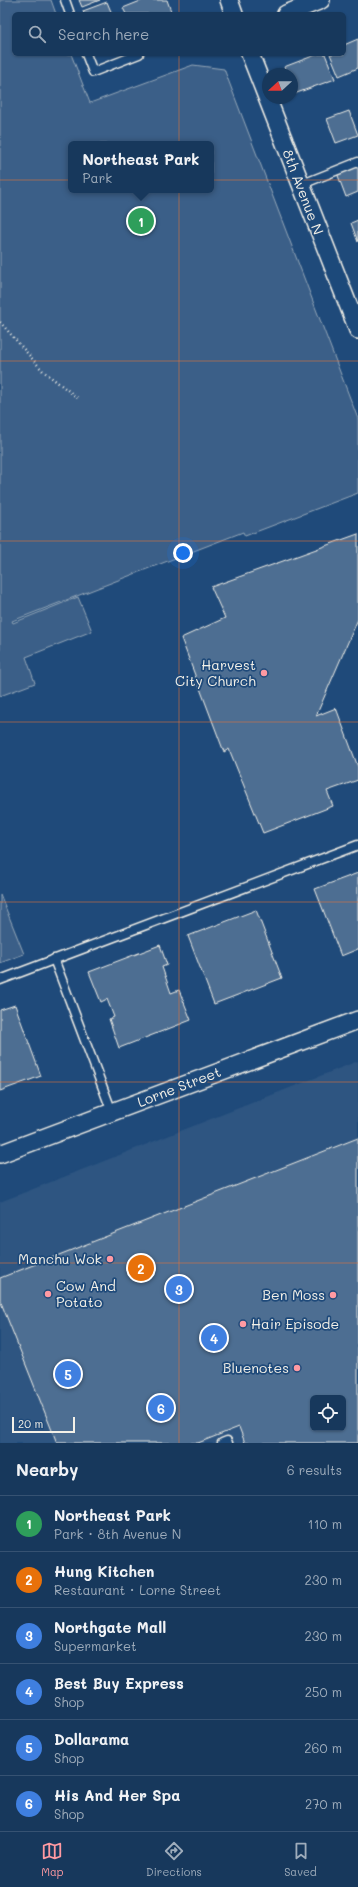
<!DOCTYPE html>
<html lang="en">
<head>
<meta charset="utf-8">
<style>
  :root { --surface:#17385c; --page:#244365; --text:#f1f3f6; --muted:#9eacbb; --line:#365272; --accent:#ff9aa2 }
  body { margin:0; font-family:Mali,sans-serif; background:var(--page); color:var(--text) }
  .controls { position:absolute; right:12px; bottom:12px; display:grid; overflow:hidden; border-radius:6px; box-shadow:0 1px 3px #0004 }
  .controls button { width:36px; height:36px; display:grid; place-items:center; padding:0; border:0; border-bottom:1px solid var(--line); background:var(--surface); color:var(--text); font:20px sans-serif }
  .compass { position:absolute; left:262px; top:68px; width:36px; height:36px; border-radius:50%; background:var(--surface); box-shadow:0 1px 3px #0004; rotate:249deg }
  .scale { position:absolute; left:12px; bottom:10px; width:63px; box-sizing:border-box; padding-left:4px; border:2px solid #f4f1e8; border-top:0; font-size:11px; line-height:14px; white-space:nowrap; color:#f4f1e8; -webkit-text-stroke:3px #1f4a7a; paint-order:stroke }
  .you { position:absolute; left:183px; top:553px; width:14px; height:14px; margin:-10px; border:3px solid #fff; border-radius:50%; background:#1a73e8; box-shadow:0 0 0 6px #1a73e833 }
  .badge { display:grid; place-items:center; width:26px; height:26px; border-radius:50%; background:var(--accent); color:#fff; font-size:13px; font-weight:700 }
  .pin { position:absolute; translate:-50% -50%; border:2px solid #fff; box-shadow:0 1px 4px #0006 }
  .popup { position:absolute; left:68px; top:141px; width:146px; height:52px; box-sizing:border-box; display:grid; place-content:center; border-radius:6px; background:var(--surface); filter:drop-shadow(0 1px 3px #0005); font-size:13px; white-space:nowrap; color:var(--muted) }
  .popup b { font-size:15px; color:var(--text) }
  .popup::after { content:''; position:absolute; left:50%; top:100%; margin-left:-8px; border:8px solid transparent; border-top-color:var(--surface) }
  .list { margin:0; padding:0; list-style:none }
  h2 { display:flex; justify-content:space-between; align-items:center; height:52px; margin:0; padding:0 16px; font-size:17px }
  h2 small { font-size:13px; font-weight:400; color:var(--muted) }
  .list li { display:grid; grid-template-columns:26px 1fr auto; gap:12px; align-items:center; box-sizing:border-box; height:56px; padding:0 16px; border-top:1px solid var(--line) }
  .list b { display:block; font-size:15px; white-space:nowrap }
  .list p { margin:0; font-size:13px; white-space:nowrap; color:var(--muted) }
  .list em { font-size:13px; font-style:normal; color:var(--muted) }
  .icon { flex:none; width:22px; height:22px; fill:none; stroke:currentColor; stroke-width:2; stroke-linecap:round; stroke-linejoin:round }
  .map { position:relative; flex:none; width:358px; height:1443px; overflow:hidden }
  .search { position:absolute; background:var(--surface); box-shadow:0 1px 3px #0004; left:12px; right:12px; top:12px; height:44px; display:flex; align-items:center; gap:10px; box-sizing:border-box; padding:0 14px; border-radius:6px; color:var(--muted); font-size:15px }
  .sheet { height:388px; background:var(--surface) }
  nav { display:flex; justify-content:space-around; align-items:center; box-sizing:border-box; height:56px; border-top:1px solid var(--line); background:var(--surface); font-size:11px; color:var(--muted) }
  nav a { display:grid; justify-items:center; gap:2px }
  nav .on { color:var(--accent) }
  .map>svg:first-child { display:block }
  .built { fill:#2d5581; fill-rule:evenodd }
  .green { fill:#3a5f88; stroke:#97a8b8; fill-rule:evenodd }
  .building { fill:#4d6e92; stroke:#f4f1e8; fill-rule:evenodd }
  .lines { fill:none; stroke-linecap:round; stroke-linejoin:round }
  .service-casing { stroke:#f4f1e8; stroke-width:11 }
  .minor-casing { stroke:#f4f1e8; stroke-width:20 }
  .path { stroke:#f4f1e8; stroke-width:2.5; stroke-dasharray:1 3; stroke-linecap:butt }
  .service { stroke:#1f4a7a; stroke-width:8 }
  .minor { stroke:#1f4a7a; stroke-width:17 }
  .grid { fill:none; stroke:#ea7738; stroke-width:1; stroke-opacity:0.55 }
  .poi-dot { fill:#ff9aa2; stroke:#1f4a7a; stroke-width:1.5 }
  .labels { text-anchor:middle; stroke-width:3.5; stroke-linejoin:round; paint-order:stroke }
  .street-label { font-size:14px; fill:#f4f1e8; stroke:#1f4a7a }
  .poi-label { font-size:14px; fill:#f4f1e8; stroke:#1f4a7a; text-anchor:end }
</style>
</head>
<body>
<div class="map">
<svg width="358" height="1443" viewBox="0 0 358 1443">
  <rect width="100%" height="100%" fill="#1f4a7a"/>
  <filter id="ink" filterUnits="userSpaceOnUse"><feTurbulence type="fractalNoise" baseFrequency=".025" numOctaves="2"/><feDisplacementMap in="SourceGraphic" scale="8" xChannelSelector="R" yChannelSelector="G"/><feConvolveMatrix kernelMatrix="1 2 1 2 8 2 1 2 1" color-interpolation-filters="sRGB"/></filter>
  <g filter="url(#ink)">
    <!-- built -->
    <path class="built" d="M358 1061V1443H0V1202ZM313 1398H343V1428H313Z"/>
    <!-- green -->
    <g class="green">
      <path d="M0 0H51L56 14H14V54H71L90 103 193 65 224 69 358 419V493L245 536 243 532 12 621 13 623 78 597 92 631 26 657 35 683 0 696ZM71 144H211V190H71Z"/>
      <path d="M0 894 24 954 0 963Z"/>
    </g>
    <!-- building -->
    <g class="building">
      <path d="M79 0H100L82 7Z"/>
      <path d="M143 0H167L172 14H126L123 8Z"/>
      <path d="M107 2 112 14H84L83 11Z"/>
      <path d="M358 39V68L339 76 330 54H344V45Z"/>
      <path d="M318 54H325L335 79 294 94 292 88V74H287L284 67Z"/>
      <path d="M349 111 358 135 336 143 327 119Z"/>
      <path d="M358 166V192L346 197 337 173Z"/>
      <path d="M358 220V242L351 223Z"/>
      <path d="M358 534V619L316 716 336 708 358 767V780L327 791 333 806 263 833 229 749 224 752 181 638 225 618 211 587Z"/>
      <path d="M358 873V949L341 956 315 889Z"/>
      <path d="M256 910 282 978 214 1004 188 936Z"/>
      <path d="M160 945 167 965 162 967 171 993 179 990 191 1020 119 1048 109 1019 114 1017 107 999 101 1002 89 972Z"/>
      <path d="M15 1005 41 1076 0 1091V1010Z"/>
      <path d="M358 1138V1443H245L239 1427 198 1443H57L0 1300V1278ZM313 1398H343V1428H313Z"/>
    </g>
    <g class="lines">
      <defs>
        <g id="service">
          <path d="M65 0 70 14"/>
          <path d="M86 54 93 72 139 54"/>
          <path d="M300 185 358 162"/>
          <path d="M54 959 112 1112"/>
          <path d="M0 980 358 845"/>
          <path d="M222 1443 227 1441 228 1443"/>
        </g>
        <g id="minor">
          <path d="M229 0 234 14"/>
          <path d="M286 14 321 0"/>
          <path d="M250 54 358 330"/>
          <path d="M0 1154 358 1020"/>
        </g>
      </defs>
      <!-- service casing -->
      <use href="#service" class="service-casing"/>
      <!-- minor casing -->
      <use href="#minor" class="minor-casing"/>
      <!-- path -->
      <path class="path" d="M0 322 43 371 79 399"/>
      <!-- service -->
      <use href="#service" class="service"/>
      <!-- minor -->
      <use href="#minor" class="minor"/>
    </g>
  </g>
  <!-- grid -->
  <path class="grid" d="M179 0V14M179 54V1443M0 180H358M0 361H358M0 541H358M0 722H358M0 902H358M0 1082H358M0 1263H358"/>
  <!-- markers -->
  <g class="poi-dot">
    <circle cx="264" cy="673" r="4"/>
    <circle cx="110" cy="1259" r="4"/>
    <circle cx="48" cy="1294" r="4"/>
    <circle cx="333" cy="1295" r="4"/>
    <circle cx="243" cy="1324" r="4"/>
    <circle cx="297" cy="1368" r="4"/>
  </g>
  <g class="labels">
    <!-- street labels -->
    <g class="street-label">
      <text transform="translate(303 192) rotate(69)" y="5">8th Avenue N</text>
      <text transform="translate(179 1087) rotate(-21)" y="5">Lorne Street</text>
    </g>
    <!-- poi labels -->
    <g class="poi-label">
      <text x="256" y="670">Harvest<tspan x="256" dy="16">City Church</tspan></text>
      <text x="102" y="1264">Manchu Wok</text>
      <text x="56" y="1291" text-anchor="start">Cow And<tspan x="56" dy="16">Potato</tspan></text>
      <text x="325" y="1300">Ben Moss</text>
      <text x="251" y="1329" text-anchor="start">Hair Episode</text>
      <text x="289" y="1373">Bluenotes</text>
    </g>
  </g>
</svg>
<div class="controls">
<button><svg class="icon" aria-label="locate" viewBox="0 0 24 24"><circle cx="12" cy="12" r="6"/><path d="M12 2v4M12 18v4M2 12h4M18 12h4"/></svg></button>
</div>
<svg class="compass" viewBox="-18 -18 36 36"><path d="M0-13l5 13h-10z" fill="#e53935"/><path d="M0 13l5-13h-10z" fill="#9eacbb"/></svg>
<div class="scale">20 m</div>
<div class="you"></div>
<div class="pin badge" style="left:141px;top:221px;background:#2e9e5b">1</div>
<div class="popup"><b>Northeast Park</b>Park</div>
<div class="pin badge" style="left:141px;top:1268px;background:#e8710a">2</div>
<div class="pin badge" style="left:179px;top:1289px;background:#3f7fe0">3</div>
<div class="pin badge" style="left:214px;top:1338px;background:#3f7fe0">4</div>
<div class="pin badge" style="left:68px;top:1374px;background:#3f7fe0">5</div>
<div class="pin badge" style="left:161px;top:1408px;background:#3f7fe0">6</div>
<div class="search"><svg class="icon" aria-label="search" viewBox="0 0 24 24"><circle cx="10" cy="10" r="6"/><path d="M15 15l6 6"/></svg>Search here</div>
</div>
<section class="sheet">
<h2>Nearby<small>6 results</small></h2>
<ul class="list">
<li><span class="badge" style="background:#2e9e5b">1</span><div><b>Northeast Park</b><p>Park · 8th Avenue N</p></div><em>110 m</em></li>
<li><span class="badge" style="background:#e8710a">2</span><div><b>Hung Kitchen</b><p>Restaurant · Lorne Street</p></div><em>230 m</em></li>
<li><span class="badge" style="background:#3f7fe0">3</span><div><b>Northgate Mall</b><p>Supermarket</p></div><em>230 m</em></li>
<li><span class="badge" style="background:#3f7fe0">4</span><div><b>Best Buy Express</b><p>Shop</p></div><em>250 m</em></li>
<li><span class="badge" style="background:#3f7fe0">5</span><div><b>Dollarama</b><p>Shop</p></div><em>260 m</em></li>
<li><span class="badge" style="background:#3f7fe0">6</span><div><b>His And Her Spa</b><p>Shop</p></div><em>270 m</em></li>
</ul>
</section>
<nav>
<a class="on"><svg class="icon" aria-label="map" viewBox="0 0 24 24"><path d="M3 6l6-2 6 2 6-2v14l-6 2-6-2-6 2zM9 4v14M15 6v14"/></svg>Map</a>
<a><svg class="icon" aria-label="directions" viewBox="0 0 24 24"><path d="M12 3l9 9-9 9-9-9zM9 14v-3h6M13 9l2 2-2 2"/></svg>Directions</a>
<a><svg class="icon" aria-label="saved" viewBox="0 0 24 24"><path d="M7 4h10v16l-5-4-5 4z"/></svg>Saved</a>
</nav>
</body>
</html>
